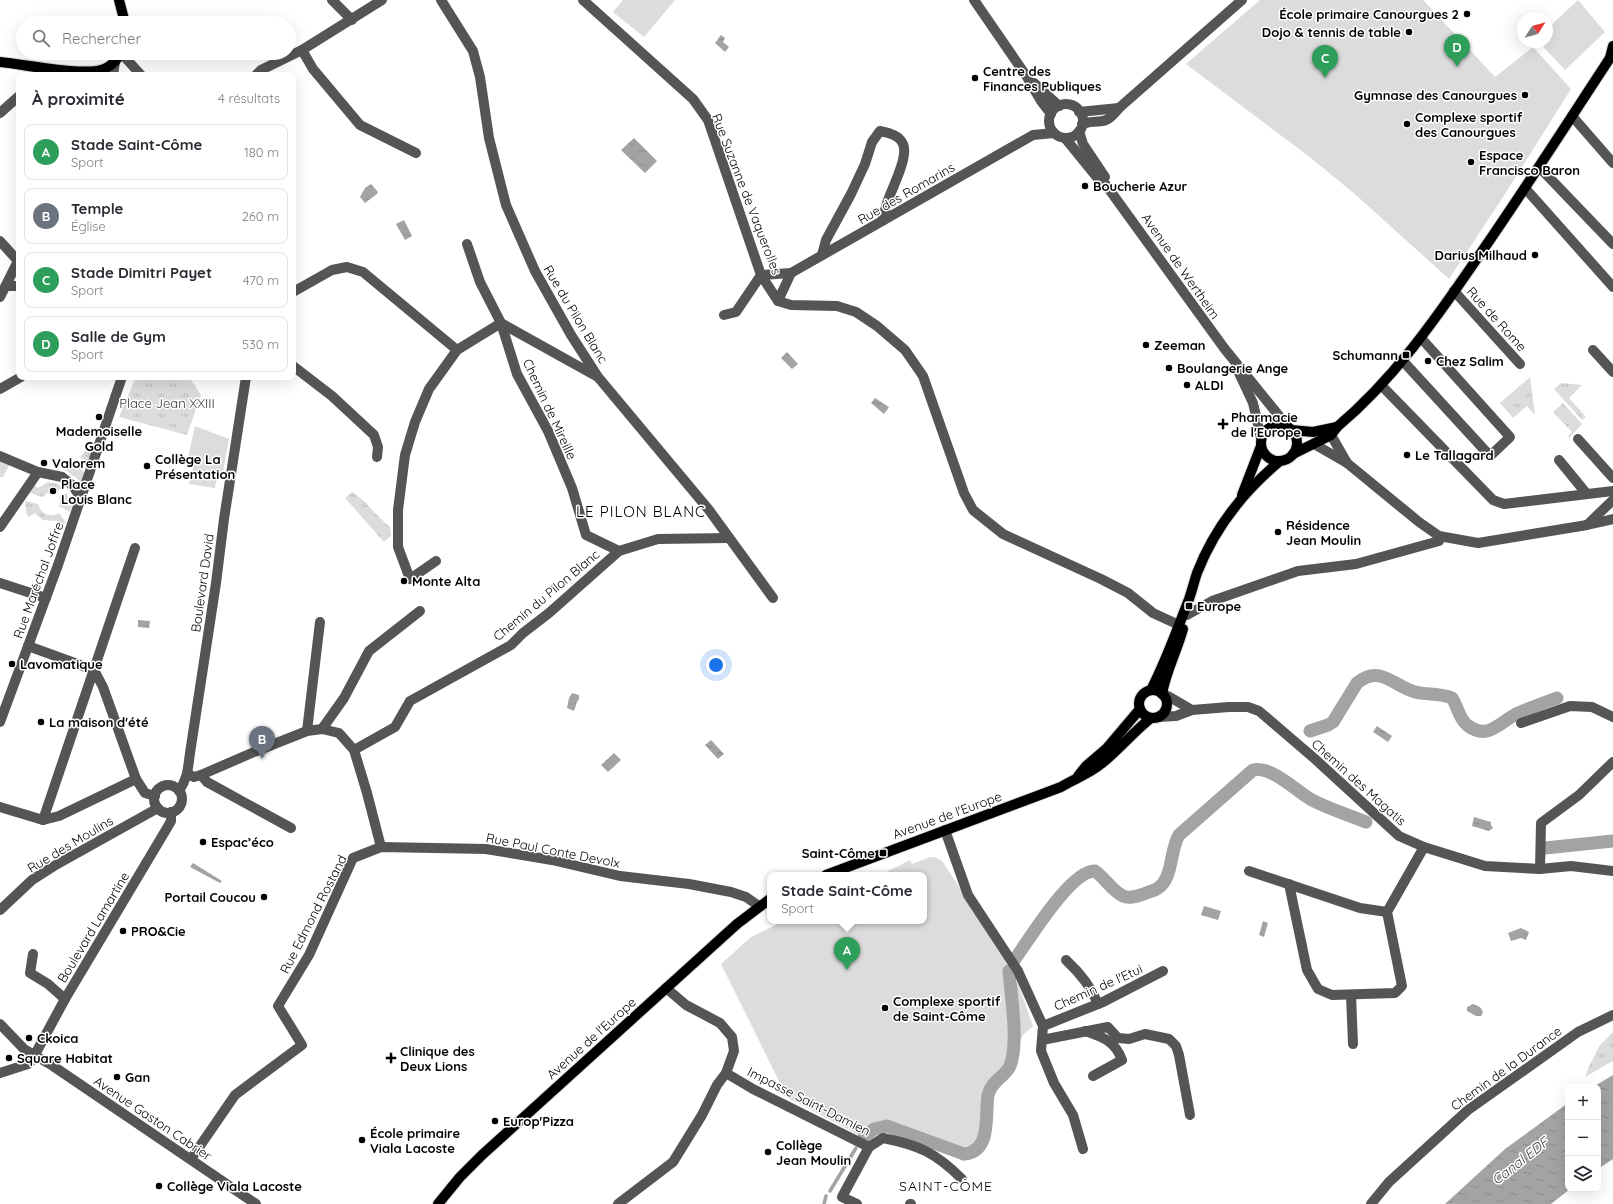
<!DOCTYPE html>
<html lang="fr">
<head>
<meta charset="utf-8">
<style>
  :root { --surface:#fff; --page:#f7f7f7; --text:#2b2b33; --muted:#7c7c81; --line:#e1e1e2; --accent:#b45309 }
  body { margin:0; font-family:Quicksand,sans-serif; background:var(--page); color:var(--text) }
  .controls { position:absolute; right:12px; bottom:12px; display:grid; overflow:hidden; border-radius:8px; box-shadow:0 4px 16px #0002 }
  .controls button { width:36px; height:36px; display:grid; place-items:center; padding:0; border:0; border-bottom:1px solid var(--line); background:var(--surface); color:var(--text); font:20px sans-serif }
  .compass { position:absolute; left:1517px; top:12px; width:36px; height:36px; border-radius:50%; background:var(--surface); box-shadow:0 4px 16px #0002; rotate:54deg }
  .you { position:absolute; left:716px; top:665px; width:14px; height:14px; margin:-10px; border:3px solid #fff; border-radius:50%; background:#1a73e8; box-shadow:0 0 0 6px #1a73e833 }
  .badge { display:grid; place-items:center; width:26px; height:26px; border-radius:50%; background:var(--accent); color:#fff; font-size:13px; font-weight:700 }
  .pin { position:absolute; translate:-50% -33px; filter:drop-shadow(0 1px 2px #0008) }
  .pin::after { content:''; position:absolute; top:21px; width:14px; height:12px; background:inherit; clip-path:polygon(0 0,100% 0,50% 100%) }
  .popup { position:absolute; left:767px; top:872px; width:160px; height:52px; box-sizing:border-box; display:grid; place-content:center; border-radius:8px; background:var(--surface); filter:drop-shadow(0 1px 3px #0005); font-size:13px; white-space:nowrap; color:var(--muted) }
  .popup b { font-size:15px; color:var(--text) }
  .popup::after { content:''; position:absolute; left:50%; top:100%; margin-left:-8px; border:8px solid transparent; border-top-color:var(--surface) }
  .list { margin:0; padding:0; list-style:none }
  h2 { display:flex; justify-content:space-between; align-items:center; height:52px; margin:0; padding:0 16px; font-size:17px }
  h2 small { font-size:13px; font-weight:400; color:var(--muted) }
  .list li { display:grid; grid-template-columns:26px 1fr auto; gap:12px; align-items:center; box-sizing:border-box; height:56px; margin:0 8px 8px; padding:0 8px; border:1px solid var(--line); border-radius:8px }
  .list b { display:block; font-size:15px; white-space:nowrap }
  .list p { margin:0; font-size:13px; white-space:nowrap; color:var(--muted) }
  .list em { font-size:13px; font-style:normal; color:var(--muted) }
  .icon { flex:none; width:22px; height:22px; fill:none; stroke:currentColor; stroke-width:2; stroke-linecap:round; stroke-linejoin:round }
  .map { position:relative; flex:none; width:1613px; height:1204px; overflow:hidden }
  .search { position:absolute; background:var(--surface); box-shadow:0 4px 16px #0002; left:16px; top:16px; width:280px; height:44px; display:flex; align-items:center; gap:10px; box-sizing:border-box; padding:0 14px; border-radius:22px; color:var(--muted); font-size:15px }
  .panel { position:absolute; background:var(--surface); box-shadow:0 4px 16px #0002; left:16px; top:72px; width:280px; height:308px; border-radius:8px }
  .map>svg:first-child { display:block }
  .grass { fill:url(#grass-tufts) }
  .garden { fill:#dcdcdc }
  .water { fill:url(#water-ripples) }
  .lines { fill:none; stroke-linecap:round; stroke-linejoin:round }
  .stream { stroke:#a3a3a3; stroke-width:3.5 }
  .canal { stroke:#a3a3a3; stroke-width:13 }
  .major-casing { stroke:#dbdbdb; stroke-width:12 }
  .minor { stroke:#555; stroke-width:10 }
  .major { stroke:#000; stroke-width:10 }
  .poi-dot { fill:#000; stroke:#fff; stroke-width:1.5 }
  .labels { text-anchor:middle; stroke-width:3; stroke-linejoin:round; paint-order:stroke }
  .poi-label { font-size:13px; font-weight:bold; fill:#000; stroke:#fff; text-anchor:start }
  .street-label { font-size:13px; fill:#000; stroke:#fff }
  .park-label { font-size:13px; fill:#333; stroke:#fff }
  .water-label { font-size:14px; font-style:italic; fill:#444; stroke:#fff }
  .neighbourhood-label { font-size:14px; letter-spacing:1px; fill:#000; stroke:#fff }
  .quarter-label { font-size:15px; letter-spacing:1px; fill:#000; stroke:#fff }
</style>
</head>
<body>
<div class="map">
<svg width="1613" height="1204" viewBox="0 0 1613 1204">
  <defs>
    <pattern id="grass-tufts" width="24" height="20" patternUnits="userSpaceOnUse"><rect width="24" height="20" fill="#dcdcdc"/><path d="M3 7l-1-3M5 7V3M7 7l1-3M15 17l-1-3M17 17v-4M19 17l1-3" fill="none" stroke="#bbb"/></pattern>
    <pattern id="water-ripples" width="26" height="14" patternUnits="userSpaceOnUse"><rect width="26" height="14" fill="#a3a3a3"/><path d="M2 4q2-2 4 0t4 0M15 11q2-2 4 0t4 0" fill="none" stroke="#8b8b8b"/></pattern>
  </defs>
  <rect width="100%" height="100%" fill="#fff"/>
  <!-- grass -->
  <g class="grass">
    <path d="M136 377H189L201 395 187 435 119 417Z"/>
    <path d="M1530 377 1535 415 1527 406 1513 418 1500 403Z"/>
    <path d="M1561 383 1582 385 1569 398 1586 417 1582 420 1554 389Z"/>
    <path d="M1563 403 1582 424 1569 438 1568 436 1572 432 1553 412Z"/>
    <path d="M89 447 93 451 88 464 80 457Z"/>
    <path d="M73 462 85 473 81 482 63 468Z"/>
    <path d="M48 482 58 484 62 487 55 494 47 493 42 497 30 493 34 485 38 488Z"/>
    <path d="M352 492C367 501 376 516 390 527L391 536 384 542 345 498Z"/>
    <path d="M67 493 68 505 72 506 70 512 59 506 60 502 59 497Z"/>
    <path d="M25 501 38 504C41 514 50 518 59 513L66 523 60 526 57 521 43 520 35 513 28 517 26 512Z"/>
    <path d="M1613 1032V1061L1585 1077 1589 1066 1600 1045Z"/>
  </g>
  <!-- garden -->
  <g class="garden">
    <path d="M623 0H675L644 37 613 12Z"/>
    <path d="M1260 0H1423L1495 77 1533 47 1571 89 1505 194 1449 279 1357 196 1311 158 1186 64Z"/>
    <path d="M1578 0 1605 32 1565 70 1539 42H1547V29Z"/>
    <path d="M195 426 229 439 223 472 218 471 215 488 189 484 193 468 186 466Z"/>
    <path d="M0 460 10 464 3 477H0Z"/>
    <path d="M930 857H935L942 861 1004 955 1012 976 1019 986 1033 1026 1023 1035 1015 1052V1061L1010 1075 998 1083C989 1113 991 1142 963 1162L955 1155 905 1135 892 1131 884 1130 877 1132 866 1139 783 1095 778 1087 781 1085 721 964 751 937 784 921H924V875H880L910 860 912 864Z"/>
  </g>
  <!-- water -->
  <g class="water">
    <path d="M721 35 725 38 723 42 729 47 725 52 715 43Z"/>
    <path d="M634 138 657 161 645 173 621 150Z"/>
    <path d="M371 184 378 192 377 194 365 203 360 197 365 188Z"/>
    <path d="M404 220 412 236 405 240 396 224Z"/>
    <path d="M787 352 798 364 792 369 781 358Z"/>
    <path d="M875 398 889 407 884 414 871 403Z"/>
    <path d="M138 620 150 621 149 628 138 627Z"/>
    <path d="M572 693 579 695V699L577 702 574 711 567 708 569 698Z"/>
    <path d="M1377 726 1392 736 1388 742 1373 732Z"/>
    <path d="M711 740 724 754 718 759 705 745Z"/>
    <path d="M614 753 621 760 608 772 601 765Z"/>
    <path d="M1474 817 1491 822V825L1493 828 1489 831 1472 826Z"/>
    <path d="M193 863 222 881 220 883 190 867Z"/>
    <path d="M1204 906 1221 911 1218 920 1201 915Z"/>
    <path d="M1263 921 1268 923 1264 937 1259 935Z"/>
    <path d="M1521 928 1529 932 1526 940 1521 938 1511 941 1508 933Z"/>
    <path d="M1473 1004C1478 1006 1482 1007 1483 1013L1481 1016H1476L1467 1011V1007Z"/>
    <path d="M1613 1075V1159L1598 1169V1087H1593Z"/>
    <path d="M1568 1103V1189H1570L1551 1204H1445L1505 1149Z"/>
  </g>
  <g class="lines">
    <!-- stream -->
    <g class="stream">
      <path d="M830 1191 856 1148"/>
      <path d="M824 1204 826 1196"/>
    </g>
    <!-- canal -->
    <g class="canal">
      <path d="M1310 731 1328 725 1333 722 1357 683C1380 664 1393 686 1415 692 1427 695 1440 693 1452 698 1458 707 1458 717 1467 725 1488 741 1499 723 1516 714 1529 708 1543 703 1557 698"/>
      <path d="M1545 848 1613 841"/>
      <path d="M1015 959C1029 940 1071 870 1095 871 1105 878 1112 891 1123 896 1129 899 1137 896 1144 894 1148 892 1154 891 1158 888 1173 879 1170 849 1179 835L1253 770C1272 766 1296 791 1312 800 1329 809 1349 815 1366 822"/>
      <path d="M864 1137 874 1129 887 1126 964 1154C992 1152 985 1114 988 1095 991 1081 1005 1077 1010 1066 1019 1044 1011 995 1009 971"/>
    </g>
    <defs>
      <g id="major">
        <path d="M119 0 125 23"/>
        <path d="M1610 58 1613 46"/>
        <path d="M0 62C23 64 89 78 106 68 113 65 117 59 121 53"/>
        <circle cx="1279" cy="443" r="18"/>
        <path d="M1291 430 1313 432 1337 427"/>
        <path d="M1293 454 1331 435 1337 427C1393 380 1435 320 1476 260 1522 194 1566 125 1610 58L1613 55"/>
        <path d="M1242 495 1261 446"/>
        <circle cx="1153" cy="704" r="14"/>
        <path d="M1151 690C1166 661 1177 630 1189 599 1192 591 1194 582 1197 573 1214 529 1244 491 1280 461"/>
        <path d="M1162 694C1166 671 1177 651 1183 629"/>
        <path d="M1078 776 1086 766 1107 748 1140 709"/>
        <path d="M826 875 1061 787C1074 779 1089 774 1101 764 1119 750 1133 732 1151 718"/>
        <path d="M438 1204 460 1177 482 1155 737 924 770 899"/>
      </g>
    </defs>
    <!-- major casing -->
    <use href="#major" class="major-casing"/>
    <!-- minor -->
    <g class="minor">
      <path d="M332 0 352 20"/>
      <path d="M441 0 473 51 480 77 489 138 506 205 535 271 571 335 598 377 709 510 773 598"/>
      <path d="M583 0 693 99 708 120 761 275 778 301 791 305 837 306 856 312 877 326 905 350 923 376 964 493 973 510 1003 534 1101 579 1128 593 1153 613 1179 625"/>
      <path d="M974 0 1027 77 1041 101 1051 114"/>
      <path d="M302 50 313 69 360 125 416 153"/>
      <path d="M121 53 141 75"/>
      <path d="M113 75 115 62"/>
      <path d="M256 75 261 70 302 50 382 0"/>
      <path d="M1034 83 1059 106"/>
      <circle cx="1066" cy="121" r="17"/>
      <path d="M1079 112 1119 108"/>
      <path d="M0 113 19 96"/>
      <path d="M1572 116 1613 163"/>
      <path d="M1082 124C1103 117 1102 129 1119 108L1242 0"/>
      <path d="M1079 131 1083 144 1105 177"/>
      <path d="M1065 138 1100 181 1106 185 1224 348 1288 427"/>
      <path d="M1539 167 1613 244"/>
      <path d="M1525 188 1613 287"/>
      <path d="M0 241 18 261"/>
      <path d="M467 244 480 282 501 323 596 376"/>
      <path d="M822 255 826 240 851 194 865 164 872 142 880 131C889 133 899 135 903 144 909 157 891 190 887 203 885 209 884 215 882 221"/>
      <path d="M6 286H19"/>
      <path d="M1454 291 1520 364"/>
      <path d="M293 292 332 270 347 267 363 272 457 350 501 323 517 374 548 431 572 488 586 535 619 551 658 539 729 538"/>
      <path d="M0 297 19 259"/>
      <path d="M778 301 791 273"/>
      <path d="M724 315 736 312 761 275 791 273 1033 135 1054 133"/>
      <path d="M1593 350 1613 372"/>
      <path d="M1402 360 1490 456 1510 437 1421 338"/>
      <path d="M293 366 332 396 374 435 378 447 377 457"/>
      <path d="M1238 371 1253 403 1261 438"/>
      <path d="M1381 385 1493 500 1504 504 1613 491"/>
      <path d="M0 389 21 377"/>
      <path d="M1331 435 1347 463"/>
      <path d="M1578 439 1613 478"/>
      <path d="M1314 444 1347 463 1419 522 1439 536 1478 543 1587 525 1613 519"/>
      <path d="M0 456 38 472 62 477 72 485 81 498"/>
      <path d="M1559 460 1586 493"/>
      <path d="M1587 525 1613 500"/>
      <path d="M0 527 38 472"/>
      <path d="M436 561 410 579 398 547V510L405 455 415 422 429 389 457 350"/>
      <path d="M0 583 46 598"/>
      <path d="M1187 615 1212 601 1298 571 1356 564 1439 541"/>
      <path d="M28 646 94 670"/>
      <path d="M94 670 103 687 136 779 145 793 155 796"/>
      <path d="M1164 695 1168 696 1192 710"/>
      <path d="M1159 717 1176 716 1192 710 1229 707H1248L1259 711 1315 759 1399 836 1424 847 1485 866 1540 869 1571 866 1613 871"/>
      <path d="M0 722 58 565 122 377"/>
      <path d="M1521 723 1570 706 1592 707 1613 717"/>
      <path d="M322 729 344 698 369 651 420 611"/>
      <path d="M307 731 320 622"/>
      <path d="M354 750 395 727 410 701 511 645 523 633 549 613 619 551"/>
      <path d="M188 774 194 777 201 775 254 752 307 731 322 729 339 733 354 750 367 793 381 847"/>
      <path d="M201 775 207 782 291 828"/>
      <circle cx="168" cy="799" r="14"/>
      <path d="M179 791C188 778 188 767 190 753L216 583 224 519 246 377"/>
      <path d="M0 807 43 820 59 816 136 779"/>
      <path d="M43 820 135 548"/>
      <path d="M945 830 968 895 1018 971 1043 1026 1041 1051 1054 1083 1073 1115 1083 1149"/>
      <path d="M1540 869 1541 823 1579 795 1613 762"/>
      <path d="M1249 871 1360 908 1387 912"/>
      <path d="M1289 884 1307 970 1318 989 1332 995 1395 993 1402 986 1387 912 1424 847"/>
      <path d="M0 910 32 880 54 866 158 808"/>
      <path d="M33 954 30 973 48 984 65 999"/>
      <path d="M1066 960C1080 973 1091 986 1098 1004"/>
      <path d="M1351 995 1353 1044"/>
      <path d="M0 1024 24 1049 53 1066 256 1204"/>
      <path d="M1043 1026 1103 1002 1163 971"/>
      <path d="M1085 1031C1103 1037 1115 1041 1122 1060L1093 1076"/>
      <path d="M1042 1040 1108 1027 1118 1038 1129 1039 1145 1034 1169 1039 1176 1046 1179 1055 1190 1115"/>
      <path d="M0 1073 28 1064 32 1060 65 999 167 828 171 821V812"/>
      <path d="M726 1073 753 1089 869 1147 883 1138C919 1145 936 1153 962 1179"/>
      <path d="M191 1159 235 1095 302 1045 278 1006 309 955 353 858 381 847 486 849 552 860 620 876 689 884 731 892 746 897 759 906"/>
      <path d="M618 1204 673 1162 702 1115 717 1085 726 1073 734 1051 732 1037 720 1023 686 1005 666 988"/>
      <path d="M857 1204 842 1197 869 1147"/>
      <path d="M910 1204H911"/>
      <path d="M1371 1204 1389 1182 1468 1110 1578 1032 1613 1015"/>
    </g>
    <!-- major -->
    <use href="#major" class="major"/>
  </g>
  <!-- markers -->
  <g class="poi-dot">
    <circle cx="1467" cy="14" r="4"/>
    <circle cx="1409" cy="32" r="4"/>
    <circle cx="975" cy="78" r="4"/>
    <circle cx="1525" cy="95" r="4"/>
    <circle cx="1407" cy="124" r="4"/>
    <circle cx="1471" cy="162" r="4"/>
    <circle cx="1085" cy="186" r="4"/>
    <circle cx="1535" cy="255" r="4"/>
    <circle cx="1146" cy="345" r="4"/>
    <rect x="1402" y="351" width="8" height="8" rx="2"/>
    <circle cx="1428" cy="361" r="4"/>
    <circle cx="1169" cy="368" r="4"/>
    <circle cx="1187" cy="385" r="4"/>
    <circle cx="99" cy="417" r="4"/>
    <path d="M1221 418h4v4h4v4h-4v4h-4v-4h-4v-4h4z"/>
    <circle cx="1407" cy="455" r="4"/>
    <circle cx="44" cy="463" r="4"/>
    <circle cx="147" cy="466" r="4"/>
    <circle cx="53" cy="491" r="4"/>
    <circle cx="1278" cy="532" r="4"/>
    <circle cx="404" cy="581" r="4"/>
    <rect x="1185" y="602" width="8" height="8" rx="2"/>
    <circle cx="12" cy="664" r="4"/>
    <circle cx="41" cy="722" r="4"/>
    <circle cx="203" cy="842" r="4"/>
    <rect x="879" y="849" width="8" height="8" rx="2"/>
    <circle cx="264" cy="897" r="4"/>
    <circle cx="123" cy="931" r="4"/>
    <circle cx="885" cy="1008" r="4"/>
    <circle cx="29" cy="1038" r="4"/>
    <circle cx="9" cy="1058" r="4"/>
    <path d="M389 1052h4v4h4v4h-4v4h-4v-4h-4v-4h4z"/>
    <circle cx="117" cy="1077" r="4"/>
    <circle cx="495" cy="1121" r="4"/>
    <circle cx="362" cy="1140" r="4"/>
    <circle cx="768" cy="1152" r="4"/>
    <circle cx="159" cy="1186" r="4"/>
  </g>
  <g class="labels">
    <!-- poi labels -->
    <g class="poi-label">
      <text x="1459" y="19" text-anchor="end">École primaire Canourgues 2</text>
      <text x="1401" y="37" text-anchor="end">Dojo &amp; tennis de table</text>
      <text x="983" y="76">Centre des<tspan x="983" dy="15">Finances Publiques</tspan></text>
      <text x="1517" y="100" text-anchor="end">Gymnase des Canourgues</text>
      <text x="1415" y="122">Complexe sportif<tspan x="1415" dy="15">des Canourgues</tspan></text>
      <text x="1479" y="160">Espace<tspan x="1479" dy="15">Francisco Baron</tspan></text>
      <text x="1093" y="191">Boucherie Azur</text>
      <text x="1527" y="260" text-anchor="end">Darius Milhaud</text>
      <text x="1154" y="350">Zeeman</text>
      <text x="1398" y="360" text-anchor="end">Schumann</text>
      <text x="1436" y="366">Chez Salim</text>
      <text x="1177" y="373">Boulangerie Ange</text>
      <text x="1195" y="390">ALDI</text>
      <text x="1231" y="422">Pharmacie<tspan x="1231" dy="15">de l'Europe</tspan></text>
      <text x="99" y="436" text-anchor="middle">Mademoiselle<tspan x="99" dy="15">Gold</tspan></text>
      <text x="1415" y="460">Le Tallagard</text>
      <text x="155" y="464">Collège La<tspan x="155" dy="15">Présentation</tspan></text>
      <text x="52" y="468">Valorem</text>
      <text x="61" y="489">Place<tspan x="61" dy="15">Louis Blanc</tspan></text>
      <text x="1286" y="530">Résidence<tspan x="1286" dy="15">Jean Moulin</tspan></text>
      <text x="412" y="586">Monte Alta</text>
      <text x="1197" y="611">Europe</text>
      <text x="20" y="669">Lavomatique</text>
      <text x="49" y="727">La maison d'été</text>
      <text x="211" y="847">Espac’éco</text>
      <text x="875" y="858" text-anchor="end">Saint-Côme</text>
      <text x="256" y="902" text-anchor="end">Portail Coucou</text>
      <text x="131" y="936">PRO&amp;Cie</text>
      <text x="893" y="1006">Complexe sportif<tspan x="893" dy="15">de Saint-Côme</tspan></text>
      <text x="37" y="1043">Ckoica</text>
      <text x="400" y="1056">Clinique des<tspan x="400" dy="15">Deux Lions</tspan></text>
      <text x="17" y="1063">Square Habitat</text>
      <text x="125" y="1082">Gan</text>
      <text x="503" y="1126">Europ'Pizza</text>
      <text x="370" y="1138">École primaire<tspan x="370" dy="15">Viala Lacoste</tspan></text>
      <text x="776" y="1150">Collège<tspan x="776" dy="15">Jean Moulin</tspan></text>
      <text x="167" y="1191">Collège Viala Lacoste</text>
    </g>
    <!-- street labels -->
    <g class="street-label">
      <text transform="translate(906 193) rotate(-30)" y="5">Rue des Romarins</text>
      <text transform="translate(747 194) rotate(69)" y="5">Rue Suzanne de Vaquerolles</text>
      <text transform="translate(1181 266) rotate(55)" y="5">Avenue de Wertheim</text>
      <text transform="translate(576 314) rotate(59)" y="5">Rue du Pilon Blanc</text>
      <text transform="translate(1497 319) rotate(48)" y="5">Rue de Rome</text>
      <text transform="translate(550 409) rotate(65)" y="5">Chemin de Mireille</text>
      <text transform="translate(38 580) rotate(-70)" y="5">Rue Maréchal Joffre</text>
      <text transform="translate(202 583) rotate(-82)" y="5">Boulevard David</text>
      <text transform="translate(546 595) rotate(-40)" y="5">Chemin du Pilon Blanc</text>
      <text transform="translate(1359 782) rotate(42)" y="5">Chemin des Magatis</text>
      <text transform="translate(947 815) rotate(-20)" y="5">Avenue de l'Europe</text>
      <text transform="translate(70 844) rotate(-31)" y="5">Rue des Moulins</text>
      <text transform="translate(553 850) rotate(11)" y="5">Rue Paul Conte Devolx</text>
      <text transform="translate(313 914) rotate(-63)" y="5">Rue Edmond Rostand</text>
      <text transform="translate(93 927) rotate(-59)" y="5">Boulevard Lamartine</text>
      <text transform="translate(1098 987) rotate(-24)" y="5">Chemin de l'Etui</text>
      <text transform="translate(591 1038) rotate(-42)" y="5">Avenue de l'Europe</text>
      <text transform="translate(1506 1068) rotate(-36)" y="5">Chemin de la Durance</text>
      <text transform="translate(809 1101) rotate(27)" y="5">Impasse Saint-Damien</text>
      <text transform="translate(153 1118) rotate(34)" y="5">Avenue Gaston Cabrier</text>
    </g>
    <!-- park labels -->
    <g class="park-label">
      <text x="167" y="408">Place Jean XXIII</text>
    </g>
    <!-- water labels -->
    <g class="water-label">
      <text transform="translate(1520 1161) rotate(-38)" y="5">Canal EDF</text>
    </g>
    <!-- neighbourhood labels -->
    <g class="neighbourhood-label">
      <text x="946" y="1191">SAINT-CÔME</text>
    </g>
    <!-- quarter labels -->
    <g class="quarter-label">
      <text x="641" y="517">LE PILON BLANC</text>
    </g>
  </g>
</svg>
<div class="controls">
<button>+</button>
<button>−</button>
<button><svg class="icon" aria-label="layers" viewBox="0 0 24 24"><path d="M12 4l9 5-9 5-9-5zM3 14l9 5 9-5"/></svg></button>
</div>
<svg class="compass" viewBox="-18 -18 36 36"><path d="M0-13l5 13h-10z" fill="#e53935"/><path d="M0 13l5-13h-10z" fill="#7c7c81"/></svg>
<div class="you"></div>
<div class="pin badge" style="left:847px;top:970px;background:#2e9e5b">A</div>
<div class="popup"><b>Stade Saint-Côme</b>Sport</div>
<div class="pin badge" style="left:262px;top:759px;background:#6b7280">B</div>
<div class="pin badge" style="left:1325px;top:78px;background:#2e9e5b">C</div>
<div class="pin badge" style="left:1457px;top:67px;background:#2e9e5b">D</div>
<div class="search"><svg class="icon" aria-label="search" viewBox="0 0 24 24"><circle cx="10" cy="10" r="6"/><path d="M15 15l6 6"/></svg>Rechercher</div>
<section class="panel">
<h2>À proximité<small>4 résultats</small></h2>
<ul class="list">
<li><span class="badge" style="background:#2e9e5b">A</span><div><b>Stade Saint-Côme</b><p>Sport</p></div><em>180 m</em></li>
<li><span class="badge" style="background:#6b7280">B</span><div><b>Temple</b><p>Église</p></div><em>260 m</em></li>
<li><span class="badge" style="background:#2e9e5b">C</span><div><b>Stade Dimitri Payet</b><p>Sport</p></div><em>470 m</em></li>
<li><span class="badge" style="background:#2e9e5b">D</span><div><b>Salle de Gym</b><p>Sport</p></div><em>530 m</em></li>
</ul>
</section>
</div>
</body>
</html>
